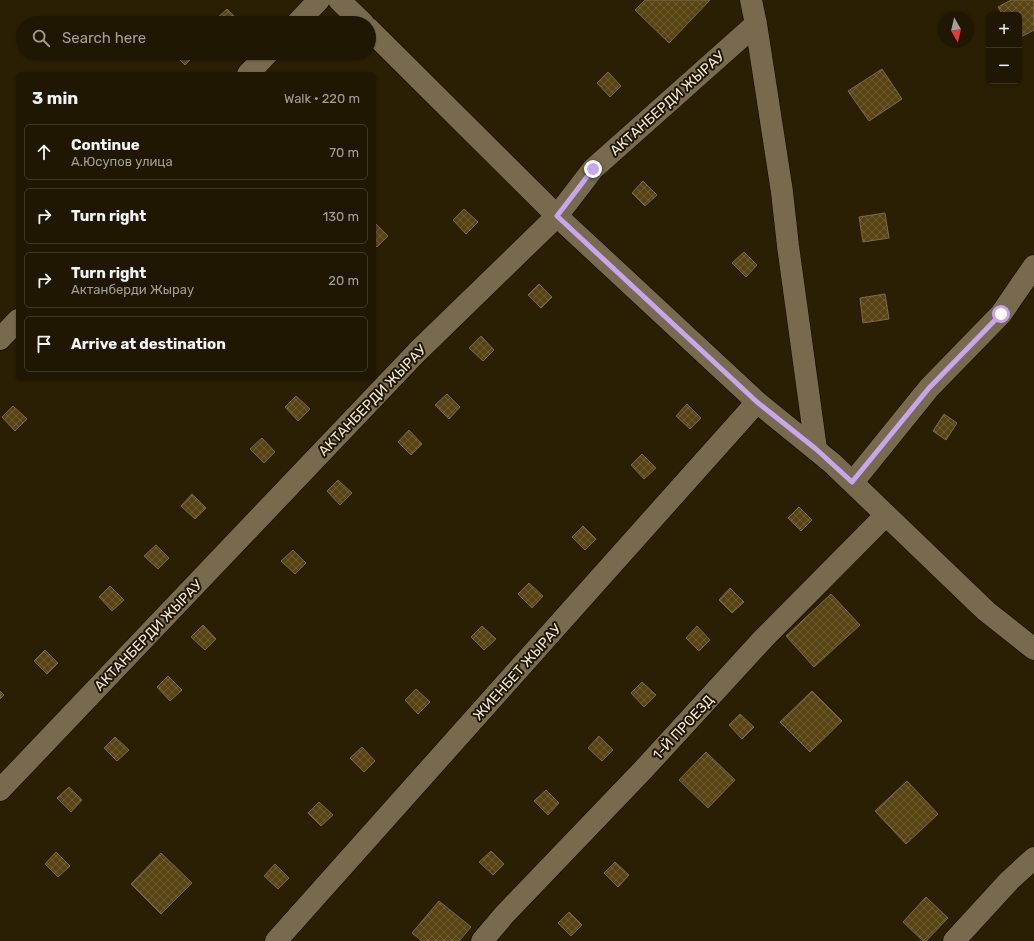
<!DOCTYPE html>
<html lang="en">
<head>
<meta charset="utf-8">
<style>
  :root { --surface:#201702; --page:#2d2411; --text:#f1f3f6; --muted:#a29f99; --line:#3d3624 }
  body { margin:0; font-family:Rubik,sans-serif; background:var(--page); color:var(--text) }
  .controls { position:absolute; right:12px; top:12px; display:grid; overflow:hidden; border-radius:6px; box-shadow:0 1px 3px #0004 }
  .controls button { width:36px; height:36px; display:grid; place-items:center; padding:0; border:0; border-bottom:1px solid var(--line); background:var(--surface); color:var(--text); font:20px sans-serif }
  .compass { position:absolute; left:938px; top:12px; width:36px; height:36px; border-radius:50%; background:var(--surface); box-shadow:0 1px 3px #0004; rotate:172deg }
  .stop { position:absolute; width:12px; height:12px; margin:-9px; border:3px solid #c6a6f0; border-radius:50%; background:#fff }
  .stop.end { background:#c6a6f0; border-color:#fff; box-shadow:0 1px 4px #0008 }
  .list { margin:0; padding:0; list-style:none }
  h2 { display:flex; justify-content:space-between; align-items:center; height:52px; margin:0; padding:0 16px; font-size:17px }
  h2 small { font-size:13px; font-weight:400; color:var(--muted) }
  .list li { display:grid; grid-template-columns:26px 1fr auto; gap:12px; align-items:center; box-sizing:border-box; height:56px; margin:0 8px 8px; padding:0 8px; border:1px solid var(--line); border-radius:6px }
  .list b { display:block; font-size:15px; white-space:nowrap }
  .list p { margin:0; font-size:13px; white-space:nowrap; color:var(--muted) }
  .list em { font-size:13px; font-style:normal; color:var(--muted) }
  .icon { flex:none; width:22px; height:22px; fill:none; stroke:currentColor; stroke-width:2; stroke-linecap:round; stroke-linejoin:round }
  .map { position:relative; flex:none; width:1034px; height:941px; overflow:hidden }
  .search { position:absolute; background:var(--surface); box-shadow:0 1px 3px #0004; left:16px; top:16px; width:360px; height:44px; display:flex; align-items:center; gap:10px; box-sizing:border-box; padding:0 14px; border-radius:22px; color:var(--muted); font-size:15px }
  .panel { position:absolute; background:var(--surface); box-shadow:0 1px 3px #0004; left:16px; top:72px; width:360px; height:308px; border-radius:6px }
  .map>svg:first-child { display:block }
  .building { fill:url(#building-cross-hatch); stroke:#796b4e }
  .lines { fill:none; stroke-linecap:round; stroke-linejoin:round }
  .minor-casing { stroke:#120800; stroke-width:23 }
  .minor { stroke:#776a4d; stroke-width:22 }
  .route { stroke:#c6a6f0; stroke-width:5 }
  .labels { text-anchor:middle; stroke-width:4; stroke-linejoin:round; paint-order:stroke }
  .street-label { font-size:14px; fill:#f0e9d9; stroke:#201500 }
</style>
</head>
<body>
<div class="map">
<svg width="1034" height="941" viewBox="0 0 1034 941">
  <defs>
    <pattern id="building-cross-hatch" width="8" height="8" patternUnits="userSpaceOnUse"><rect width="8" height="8" fill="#584413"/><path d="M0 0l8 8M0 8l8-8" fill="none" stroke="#705f35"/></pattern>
  </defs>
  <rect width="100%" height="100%" fill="#2a1f03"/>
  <!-- building -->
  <g class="building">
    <path d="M645 0H710L669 43 635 10Z"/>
    <path d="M1011 0H1034V30L1019 38V15H1003L998 7Z"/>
    <path d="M227 9 240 22 239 23H218L215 20Z"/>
    <path d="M173 53H195L196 54 185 65Z"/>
    <path d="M882 69 902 99 869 121 848 91Z"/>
    <path d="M608 72 621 86 610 97 597 83Z"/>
    <path d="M643 181 657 195 645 206 632 193Z"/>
    <path d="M464 209 478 222 466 234 453 220Z"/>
    <path d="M885 213 889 238 863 242 859 217Z"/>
    <path d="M375 223 388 236 377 247 374 244Z"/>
    <path d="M744 252 757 265 746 277 732 263Z"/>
    <path d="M539 284 552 297 541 308 528 295Z"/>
    <path d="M885 294 889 319 863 323 860 298Z"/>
    <path d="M481 336 494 350 483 361 469 348Z"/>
    <path d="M447 394 460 407 449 419 435 405Z"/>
    <path d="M296 396 310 409 298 421 285 407Z"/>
    <path d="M687 404 701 418 690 429 676 416Z"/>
    <path d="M13 406 27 419 15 431 2 417Z"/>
    <path d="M944 414 957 423 946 440 933 431Z"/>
    <path d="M409 430 422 444 411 455 398 442Z"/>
    <path d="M262 438 275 452 264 463 250 449Z"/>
    <path d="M642 454 656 468 644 479 631 465Z"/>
    <path d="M338 480 352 493 340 505 327 491Z"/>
    <path d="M192 494 206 508 195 519 181 506Z"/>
    <path d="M799 507 812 520 801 531 788 518Z"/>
    <path d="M583 526 596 539 585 550 572 537Z"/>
    <path d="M156 545 169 558 158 569 144 556Z"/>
    <path d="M293 550 306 563 295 574 281 561Z"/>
    <path d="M529 583 543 596 532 608 518 594Z"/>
    <path d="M110 586 124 600 112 611 99 597Z"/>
    <path d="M730 588 744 602 732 613 719 600Z"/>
    <path d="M831 594 860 625 814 667 786 636Z"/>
    <path d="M203 625 216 639 205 650 191 637Z"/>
    <path d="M482 626 496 639 484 650 471 637Z"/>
    <path d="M697 626 710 640 699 651 686 638Z"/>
    <path d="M45 650 58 663 47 674 34 661Z"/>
    <path d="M168 676 182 690 170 701 157 687Z"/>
    <path d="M642 682 656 695 644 707 631 693Z"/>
    <path d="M416 689 430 702 418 714 405 700Z"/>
    <path d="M0 691 4 695 0 699Z"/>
    <path d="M812 691 842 721 810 752 780 722Z"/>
    <path d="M740 714 754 727 742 739 729 725Z"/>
    <path d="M599 736 613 750 602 761 588 748Z"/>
    <path d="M115 737 129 750 117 761 104 748Z"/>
    <path d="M362 747 375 761 364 772 350 758Z"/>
    <path d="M706 752 735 780 708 808 679 780Z"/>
    <path d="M907 781 938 814 906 844 875 811Z"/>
    <path d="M69 787 82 800 71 812 57 798Z"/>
    <path d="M546 790 559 803 548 815 534 801Z"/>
    <path d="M319 802 333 815 321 826 308 813Z"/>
    <path d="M491 851 504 864 493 875 479 862Z"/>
    <path d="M56 852 70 866 58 877 45 864Z"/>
    <path d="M161 853 192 883 161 914 131 884Z"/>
    <path d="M615 862 629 875 618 887 604 873Z"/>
    <path d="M275 864 289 878 278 889 264 876Z"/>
    <path d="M926 897 948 918 926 941H923L903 922Z"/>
    <path d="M439 901 471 927 459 941H422L412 933Z"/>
    <path d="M569 912 582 925 571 936 558 923Z"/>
  </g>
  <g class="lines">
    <defs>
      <g id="minor">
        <path d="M339 0 363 23"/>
        <path d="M751 0 756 24 782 192 788 246 816 449"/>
        <path d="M297 23 319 0"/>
        <path d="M369 29 557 216 757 402 832 463 986 611 1034 649"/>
        <path d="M248 74 268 53"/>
        <path d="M0 339 18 320"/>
        <path d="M853 482 929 388 1001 314 1034 266"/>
        <path d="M0 790 417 352 557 216 593 169 756 24"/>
        <path d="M276 941 757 402"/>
        <path d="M482 941 504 915 642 771 764 638 886 515"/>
        <path d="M954 941 1009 881 1034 858"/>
      </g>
    </defs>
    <!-- minor casing -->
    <use href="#minor" class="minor-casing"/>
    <!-- minor -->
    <use href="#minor" class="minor"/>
  </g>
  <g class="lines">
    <!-- route -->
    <path class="route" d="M593 169 557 216 757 402 816 449 852 482 929 388 1001 314"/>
  </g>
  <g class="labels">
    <!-- street labels -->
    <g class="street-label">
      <text transform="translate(667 103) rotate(-42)" y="5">АКТАНБЕРДИ ЖЫРАУ</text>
      <text transform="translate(372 400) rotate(-46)" y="5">АКТАНБЕРДИ ЖЫРАУ</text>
      <text transform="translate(148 635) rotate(-46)" y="5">АКТАНБЕРДИ ЖЫРАУ</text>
      <text transform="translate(517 672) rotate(-48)" y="5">ЖИЕНБЕТ ЖЫРАУ</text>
      <text transform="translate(683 727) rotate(-47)" y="5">1-Й ПРОЕЗД</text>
    </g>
  </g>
</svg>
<div class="controls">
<button>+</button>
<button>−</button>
</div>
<svg class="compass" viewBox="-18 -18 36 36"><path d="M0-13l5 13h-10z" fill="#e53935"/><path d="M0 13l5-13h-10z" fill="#a29f99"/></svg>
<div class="stop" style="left:1001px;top:314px"></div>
<div class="stop end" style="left:593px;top:169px"></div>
<div class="search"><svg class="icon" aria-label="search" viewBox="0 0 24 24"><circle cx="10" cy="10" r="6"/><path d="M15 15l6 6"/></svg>Search here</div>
<section class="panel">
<h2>3 min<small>Walk · 220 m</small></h2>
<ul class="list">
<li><svg class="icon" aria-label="ahead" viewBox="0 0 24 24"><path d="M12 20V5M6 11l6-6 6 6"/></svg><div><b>Continue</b><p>А.Юсупов улица</p></div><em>70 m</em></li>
<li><svg class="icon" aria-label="right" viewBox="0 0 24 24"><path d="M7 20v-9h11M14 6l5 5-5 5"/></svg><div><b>Turn right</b></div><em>130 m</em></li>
<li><svg class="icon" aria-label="right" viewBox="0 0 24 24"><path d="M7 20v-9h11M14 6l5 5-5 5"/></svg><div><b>Turn right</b><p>Актанберди Жырау</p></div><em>20 m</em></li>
<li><svg class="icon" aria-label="arrive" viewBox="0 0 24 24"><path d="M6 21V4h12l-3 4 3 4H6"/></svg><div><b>Arrive at destination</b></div></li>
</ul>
</section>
</div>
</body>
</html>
